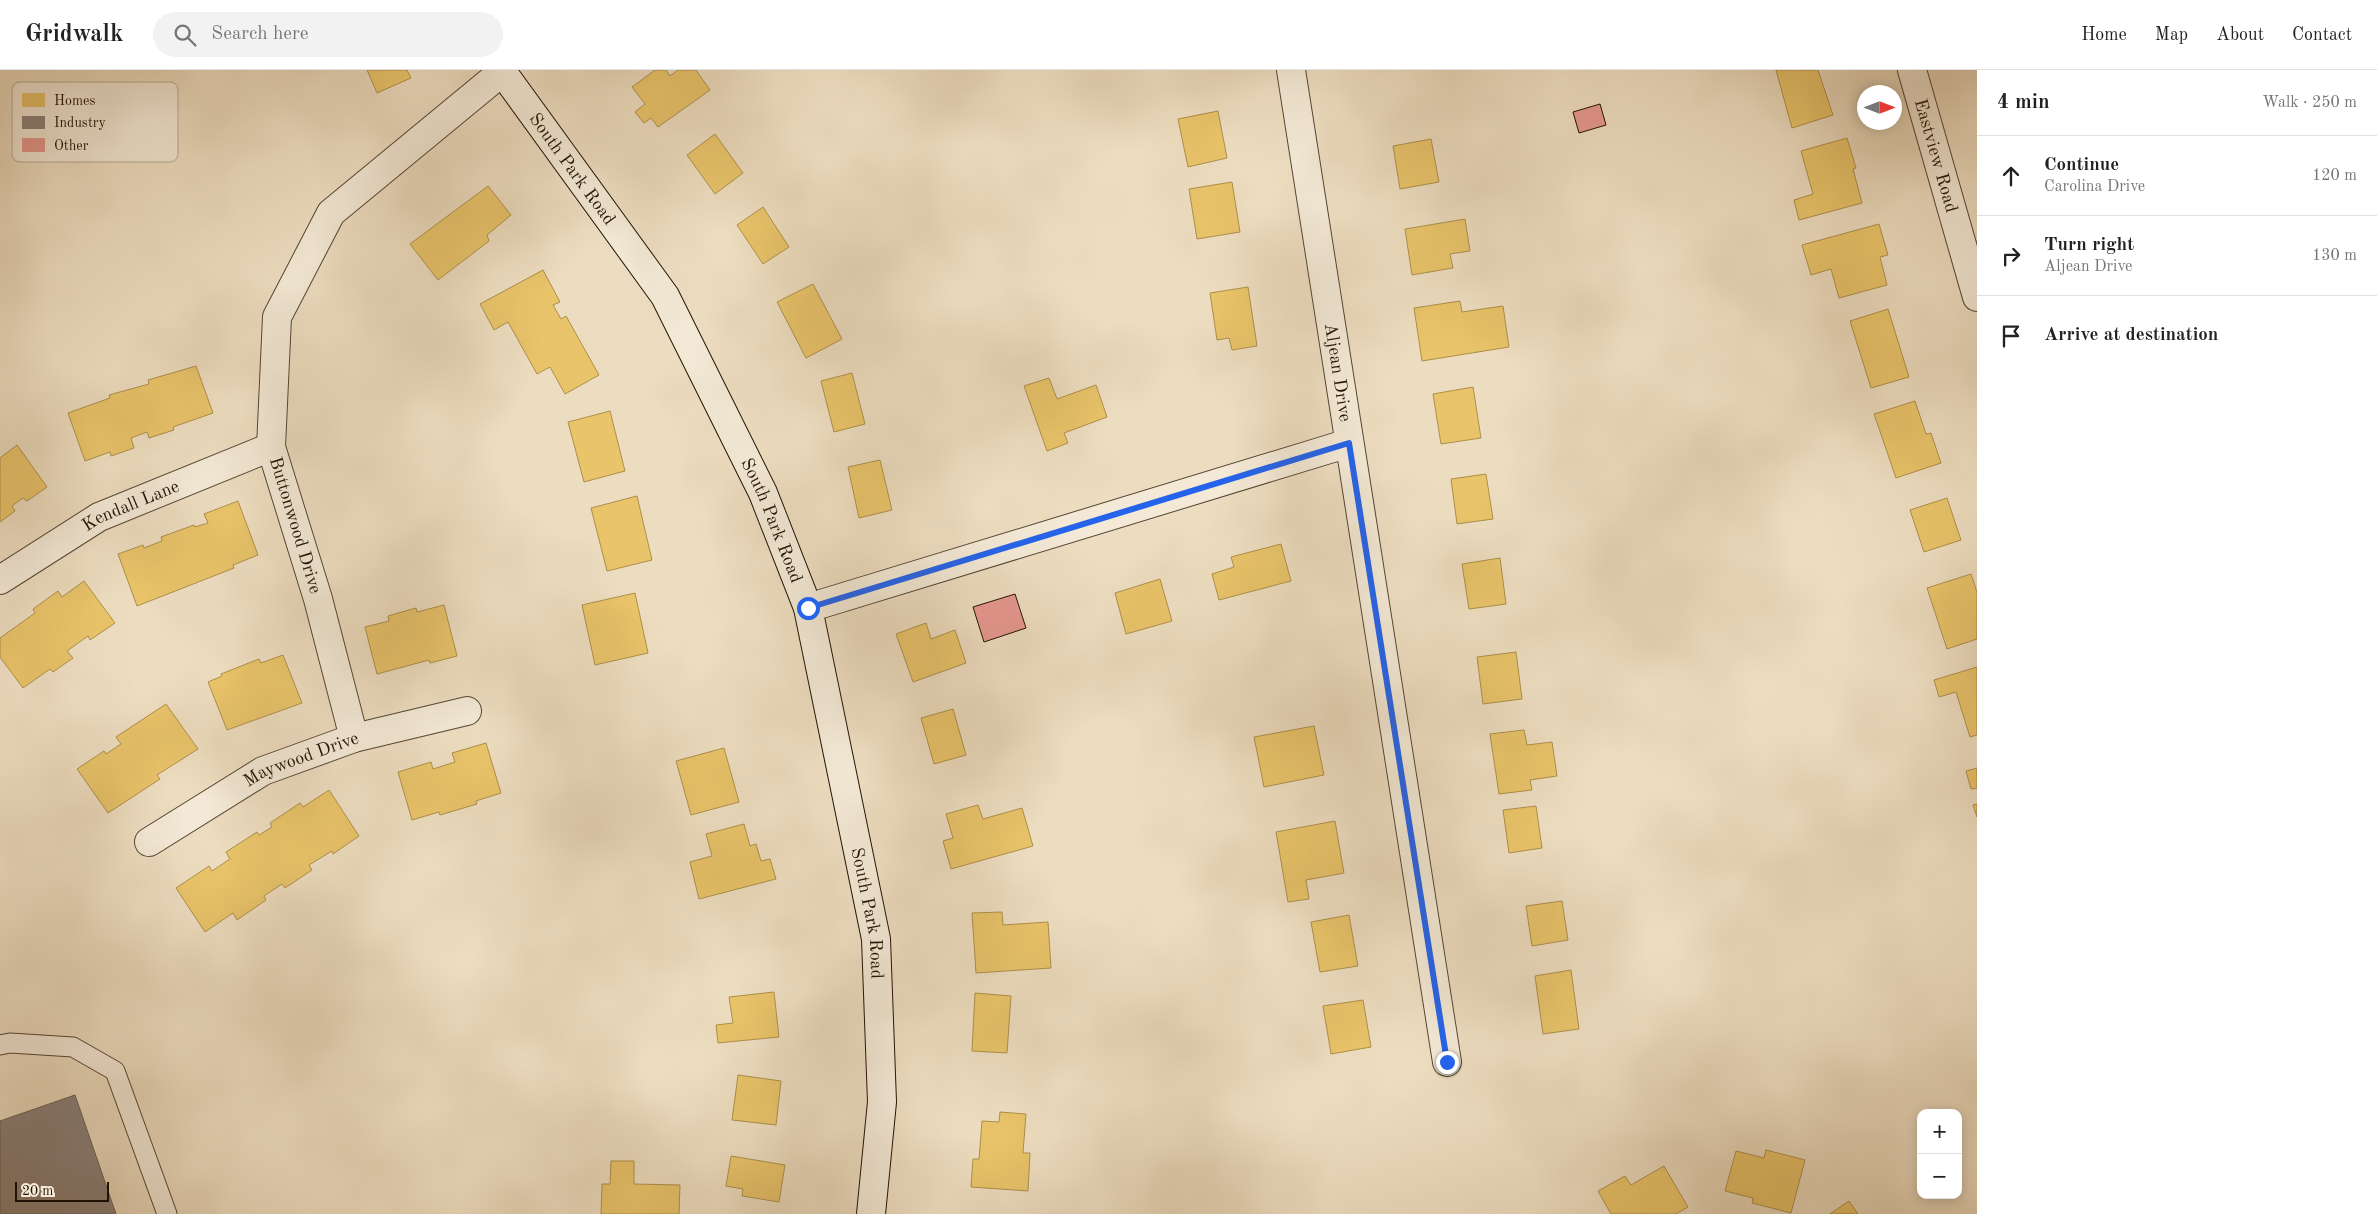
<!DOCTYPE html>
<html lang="en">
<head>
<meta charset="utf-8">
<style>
  :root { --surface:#fff; --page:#f2f2f2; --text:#222; --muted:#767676; --line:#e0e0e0 }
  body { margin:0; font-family:"Old Standard TT",serif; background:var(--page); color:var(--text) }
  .controls { position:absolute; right:15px; bottom:15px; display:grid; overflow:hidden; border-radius:10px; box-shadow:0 2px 12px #0003 }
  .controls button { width:45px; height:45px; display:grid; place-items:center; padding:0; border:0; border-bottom:1px solid var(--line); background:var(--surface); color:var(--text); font:25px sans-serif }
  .compass { position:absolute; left:1857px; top:15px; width:45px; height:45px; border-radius:50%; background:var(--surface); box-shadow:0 2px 12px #0003; rotate:90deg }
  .scale { position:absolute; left:15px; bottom:12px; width:94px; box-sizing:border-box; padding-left:5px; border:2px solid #221204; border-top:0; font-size:14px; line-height:18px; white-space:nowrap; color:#221204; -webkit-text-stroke:4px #f3e9d6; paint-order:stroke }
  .stop { position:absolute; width:15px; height:15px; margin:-11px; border:4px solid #2563eb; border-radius:50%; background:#fff }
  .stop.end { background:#2563eb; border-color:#fff; box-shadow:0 1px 5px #0008 }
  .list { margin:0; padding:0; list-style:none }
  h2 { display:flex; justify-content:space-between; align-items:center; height:65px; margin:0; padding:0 20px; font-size:21px }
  h2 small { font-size:16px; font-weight:400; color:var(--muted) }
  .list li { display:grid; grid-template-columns:32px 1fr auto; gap:15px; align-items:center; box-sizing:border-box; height:80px; padding:0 20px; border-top:1px solid var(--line) }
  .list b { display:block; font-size:19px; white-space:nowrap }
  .list p { margin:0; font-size:16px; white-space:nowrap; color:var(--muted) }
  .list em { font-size:16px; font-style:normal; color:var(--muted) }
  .icon { flex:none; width:28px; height:28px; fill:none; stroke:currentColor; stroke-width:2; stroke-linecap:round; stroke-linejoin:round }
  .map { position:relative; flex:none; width:1977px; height:1144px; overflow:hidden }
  header { display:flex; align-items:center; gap:30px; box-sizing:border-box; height:70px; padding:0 25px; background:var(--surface); border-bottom:1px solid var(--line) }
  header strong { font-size:24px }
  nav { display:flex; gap:28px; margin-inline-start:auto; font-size:18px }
  .search { width:350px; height:45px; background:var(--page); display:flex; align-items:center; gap:12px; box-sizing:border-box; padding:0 18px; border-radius:28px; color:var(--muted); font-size:19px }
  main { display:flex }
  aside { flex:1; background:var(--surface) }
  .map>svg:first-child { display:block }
  .homes { fill:#e9c46a; stroke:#ad8f4b }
  .industry { fill:#8a817c; stroke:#6b6058 }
  .building { fill:#e5988f; stroke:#221204 }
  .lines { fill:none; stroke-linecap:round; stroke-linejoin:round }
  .service-casing { stroke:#554533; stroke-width:21 }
  .minor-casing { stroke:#554533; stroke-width:30 }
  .secondary-casing { stroke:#221204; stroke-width:30 }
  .service { stroke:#f3e9d6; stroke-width:19 }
  .minor { stroke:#f3e9d6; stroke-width:28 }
  .secondary { stroke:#f3e9d6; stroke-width:28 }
  .route { stroke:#2563eb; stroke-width:6 }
  .labels { text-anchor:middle; stroke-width:5; stroke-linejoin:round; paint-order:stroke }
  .street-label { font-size:18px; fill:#221204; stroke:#f3e9d6 }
  .key { fill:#f3e9d6; stroke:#b4a897; stroke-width:1 }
  .key-label { font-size:14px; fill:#221204 }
</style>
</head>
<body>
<header>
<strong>Gridwalk</strong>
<div class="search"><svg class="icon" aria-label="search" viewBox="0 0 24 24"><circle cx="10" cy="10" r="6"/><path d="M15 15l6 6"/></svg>Search here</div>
<nav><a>Home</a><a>Map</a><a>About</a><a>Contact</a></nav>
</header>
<main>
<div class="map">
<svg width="1977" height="1144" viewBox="0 0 1977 1144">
  <rect width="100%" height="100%" fill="#edddc0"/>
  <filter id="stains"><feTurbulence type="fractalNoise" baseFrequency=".004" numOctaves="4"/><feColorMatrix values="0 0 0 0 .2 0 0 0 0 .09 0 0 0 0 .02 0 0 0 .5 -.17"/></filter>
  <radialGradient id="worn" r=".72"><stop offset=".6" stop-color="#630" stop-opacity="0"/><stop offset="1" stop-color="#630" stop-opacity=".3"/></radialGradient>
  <!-- homes -->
  <g class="homes">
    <path d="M367 0H407L411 8 377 23Z"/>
    <path d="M655 0H666L670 6 678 0H696L710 20 658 57 651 48 644 53 635 42 645 34 632 17Z"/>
    <path d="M1776 0H1818L1833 45 1792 58Z"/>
    <path d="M1218 41 1227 88 1188 97 1178 49Z"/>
    <path d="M715 64 743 103 715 124 687 85Z"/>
    <path d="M1847 68 1856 98 1853 99 1862 133 1799 150 1794 130 1813 124 1801 81Z"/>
    <path d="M1431 69 1439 112 1400 119 1393 76Z"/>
    <path d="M1232 112 1240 162 1197 169 1189 119Z"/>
    <path d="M488 116 511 145 487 165 489 171 438 210 410 174Z"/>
    <path d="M763 137 789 177 763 194 737 155Z"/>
    <path d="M1465 149 1470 181 1450 184 1453 198 1412 205 1405 159Z"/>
    <path d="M1879 154 1888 185 1880 187 1887 215 1839 228 1831 199 1811 205 1802 175Z"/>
    <path d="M543 200 560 232 553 235 561 249 566 246 599 305 565 324 550 297 537 304 508 252 494 260 480 234Z"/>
    <path d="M813 214 842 269 806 288 777 232Z"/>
    <path d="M1248 217 1257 276 1232 280 1229 268 1217 270 1210 223Z"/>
    <path d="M1460 231 1462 242 1503 236 1509 277 1422 291 1414 238Z"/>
    <path d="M1888 239 1909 307 1871 318 1850 251Z"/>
    <path d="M196 296 213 343 173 357 174 360 149 368 147 362 131 368 134 378 111 386 110 382 85 391 68 343 110 328 109 325 149 314 148 310Z"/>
    <path d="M852 303 865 354 834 362 821 311Z"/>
    <path d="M1049 308 1057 329 1096 315 1107 347 1064 363 1068 373 1047 381 1024 316Z"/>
    <path d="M1473 317 1481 368 1441 374 1433 324Z"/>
    <path d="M1915 331 1926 364 1931 363 1941 393 1896 408 1874 344Z"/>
    <path d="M610 341 625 401 584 412 568 352Z"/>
    <path d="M17 375 47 417 27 431 23 428 12 436 15 441 0 452V388Z"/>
    <path d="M880 390 892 440 859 448 848 397Z"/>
    <path d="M1486 404 1493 449 1457 454 1451 409Z"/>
    <path d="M637 426 652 490 607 501 591 438Z"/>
    <path d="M1947 428 1961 470 1924 482 1910 440Z"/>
    <path d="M238 431 258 485 233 495 234 498 137 536 118 484 143 475 144 478 162 471 161 467 194 455 195 457 208 453 204 444Z"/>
    <path d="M1281 474 1291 511 1219 530 1212 504 1234 497 1231 487Z"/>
    <path d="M1500 488 1506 534 1469 539 1462 494Z"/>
    <path d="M1971 504 1977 522V569L1947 579 1927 518Z"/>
    <path d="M1160 509 1172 551 1126 564 1115 523Z"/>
    <path d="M84 511 115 553 90 570 88 566 67 581 73 588 53 602 50 599 23 618 0 587V568L35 543 33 539 58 521 62 527Z"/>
    <path d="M635 523 648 583 595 595 582 535Z"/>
    <path d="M444 535 457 586 430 593 429 590 377 604 365 557 389 551 388 546 416 538 417 542Z"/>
    <path d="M926 553 931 569 955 560 966 593 913 612 896 564Z"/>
    <path d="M1516 582 1522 629 1483 634 1477 587Z"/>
    <path d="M283 585 302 633 227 660 208 612 222 606 221 604 259 589 261 593Z"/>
    <path d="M1977 597V665L1970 667 1956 622 1939 627 1934 610Z"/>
    <path d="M166 634 198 679 157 705 160 709 108 743 77 699 104 681 106 684 121 674 116 667Z"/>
    <path d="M953 639 966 685 934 694 921 648Z"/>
    <path d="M1314 656 1324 705 1264 717 1254 667Z"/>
    <path d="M1524 660 1527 675 1552 672 1557 706 1530 710 1532 720 1499 724 1490 664Z"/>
    <path d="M486 673 501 723 476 731 477 734 440 745 439 742 412 750 398 702 431 692 433 699 455 692 452 683Z"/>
    <path d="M724 678 739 732 691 745 676 691Z"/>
    <path d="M1977 698V718L1971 719 1966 701Z"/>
    <path d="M329 720 359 766 333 784 332 781 309 795 312 800 285 818 282 814 264 826 266 830 237 850 233 843 205 862 176 818 209 796 212 801 230 789 226 782 257 762 259 765 272 757 270 753 300 733 303 737Z"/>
    <path d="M1977 734V747L1973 735Z"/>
    <path d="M978 735 983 749 1022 738 1033 776 951 799 943 771 953 768 946 744Z"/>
    <path d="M1536 736 1542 778 1509 783 1503 740Z"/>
    <path d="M1335 751 1344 803 1306 810 1309 829 1288 832 1276 762Z"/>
    <path d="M744 754 750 776 756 774 761 791 770 789 776 809 699 829 690 792 712 786 706 764Z"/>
    <path d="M1562 831 1568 870 1532 876 1526 836Z"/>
    <path d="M1002 842 1003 855 1048 852 1051 898 976 903 972 843Z"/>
    <path d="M1349 845 1358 896 1320 902 1311 852Z"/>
    <path d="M1571 900 1579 959 1543 964 1535 906Z"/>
    <path d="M774 922 779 967 718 973 716 955 733 953 729 927Z"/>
    <path d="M975 923 1011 926 1007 983 972 981Z"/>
    <path d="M1363 930 1371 977 1331 984 1323 936Z"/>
    <path d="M738 1005 781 1011 776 1055 732 1050Z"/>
    <path d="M1000 1042 1026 1044 1023 1083H1030L1028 1121 971 1117 973 1089H979L982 1051 999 1052Z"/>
    <path d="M1766 1080 1805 1090 1791 1143 1752 1133 1753 1128 1725 1121 1736 1081 1764 1088Z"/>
    <path d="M731 1086 785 1095 779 1132 742 1126 743 1119 726 1116Z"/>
    <path d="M611 1091H634V1114L680 1115 679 1144H601L602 1114H610Z"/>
    <path d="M1664 1096 1688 1137 1676 1144H1611L1598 1121 1625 1106 1631 1115Z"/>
    <path d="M1849 1131 1858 1144H1830Z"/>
  </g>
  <!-- industry -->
  <path class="industry" d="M75 1025 116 1144H0V1051Z"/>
  <!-- building -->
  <g class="building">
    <path d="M1600 34 1606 55 1579 63 1573 42Z"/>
    <path d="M1015 524 1026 558 984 572 973 537Z"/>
  </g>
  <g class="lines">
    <defs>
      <path id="service" d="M0 975 10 973 73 977 115 1001 167 1144"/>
      <g id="minor">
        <path id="s1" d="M1291 0 1447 992"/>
        <path id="s2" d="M1912 0 1977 227"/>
        <path id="s3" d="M0 510 99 447 271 377"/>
        <path d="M808 538 1349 373"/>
        <path d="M354 668 318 529 271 377 277 247 331 143 502 2"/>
        <path id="s4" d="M149 772 263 701 354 668 467 641"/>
      </g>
      <g id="secondary">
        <path id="s5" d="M501 0 665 226 763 423 808 538 876 869 882 1032 871 1144"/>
      </g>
    </defs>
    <!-- service casing -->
    <use href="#service" class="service-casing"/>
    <!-- minor casing -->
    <use href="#minor" class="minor-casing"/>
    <!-- secondary casing -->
    <use href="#secondary" class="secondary-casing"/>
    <!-- service -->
    <use href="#service" class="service"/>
    <!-- minor -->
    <use href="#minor" class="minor"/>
    <!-- secondary -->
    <use href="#secondary" class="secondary"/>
  </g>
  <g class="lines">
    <!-- route -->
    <path class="route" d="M808 538 1349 373 1447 992"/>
  </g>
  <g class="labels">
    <!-- street labels -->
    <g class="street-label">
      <text dy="6" stroke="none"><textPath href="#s2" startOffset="89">Eastview Road</textPath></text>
      <text dy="6" stroke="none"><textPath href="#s5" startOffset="122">South Park Road</textPath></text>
      <text dy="6" stroke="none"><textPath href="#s1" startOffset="306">Aljean Drive</textPath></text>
      <text dy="6" stroke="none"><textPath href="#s3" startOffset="151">Kendall Lane</textPath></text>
      <text dy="6" stroke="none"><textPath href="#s5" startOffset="528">South Park Road</textPath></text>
      <text transform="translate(296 455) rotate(73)" y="6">Buttonwood Drive</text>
      <text dy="6" stroke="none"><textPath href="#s4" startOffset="174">Maywood Drive</textPath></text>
      <text dy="6" stroke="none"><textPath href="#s5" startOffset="934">South Park Road</textPath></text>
    </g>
  </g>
  <!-- legend -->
  <rect x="12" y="12" width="166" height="80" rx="8" class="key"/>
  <rect x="22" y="23" width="23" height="14" fill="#e9c46a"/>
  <rect x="22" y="46" width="23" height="13" fill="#8a817c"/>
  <rect x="22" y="68" width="23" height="14" fill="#e5988f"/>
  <g class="key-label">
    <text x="54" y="35">Homes</text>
    <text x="54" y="57">Industry</text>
    <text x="54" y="80">Other</text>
  </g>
  <rect width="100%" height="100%" filter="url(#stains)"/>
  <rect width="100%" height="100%" fill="url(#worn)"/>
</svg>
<div class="controls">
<button>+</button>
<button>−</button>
</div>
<svg class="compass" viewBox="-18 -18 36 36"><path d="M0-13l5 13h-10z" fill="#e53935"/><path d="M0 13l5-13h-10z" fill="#767676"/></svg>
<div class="scale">20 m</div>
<div class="stop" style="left:808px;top:538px"></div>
<div class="stop end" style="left:1447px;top:992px"></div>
</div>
<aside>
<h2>4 min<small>Walk · 250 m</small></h2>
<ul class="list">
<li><svg class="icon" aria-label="ahead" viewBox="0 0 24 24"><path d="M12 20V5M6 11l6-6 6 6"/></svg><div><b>Continue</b><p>Carolina Drive</p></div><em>120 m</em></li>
<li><svg class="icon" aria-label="right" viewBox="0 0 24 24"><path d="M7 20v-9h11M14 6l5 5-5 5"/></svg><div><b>Turn right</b><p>Aljean Drive</p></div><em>130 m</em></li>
<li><svg class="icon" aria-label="arrive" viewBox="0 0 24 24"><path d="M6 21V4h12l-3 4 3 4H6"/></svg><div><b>Arrive at destination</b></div></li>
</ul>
</aside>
</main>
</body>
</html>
